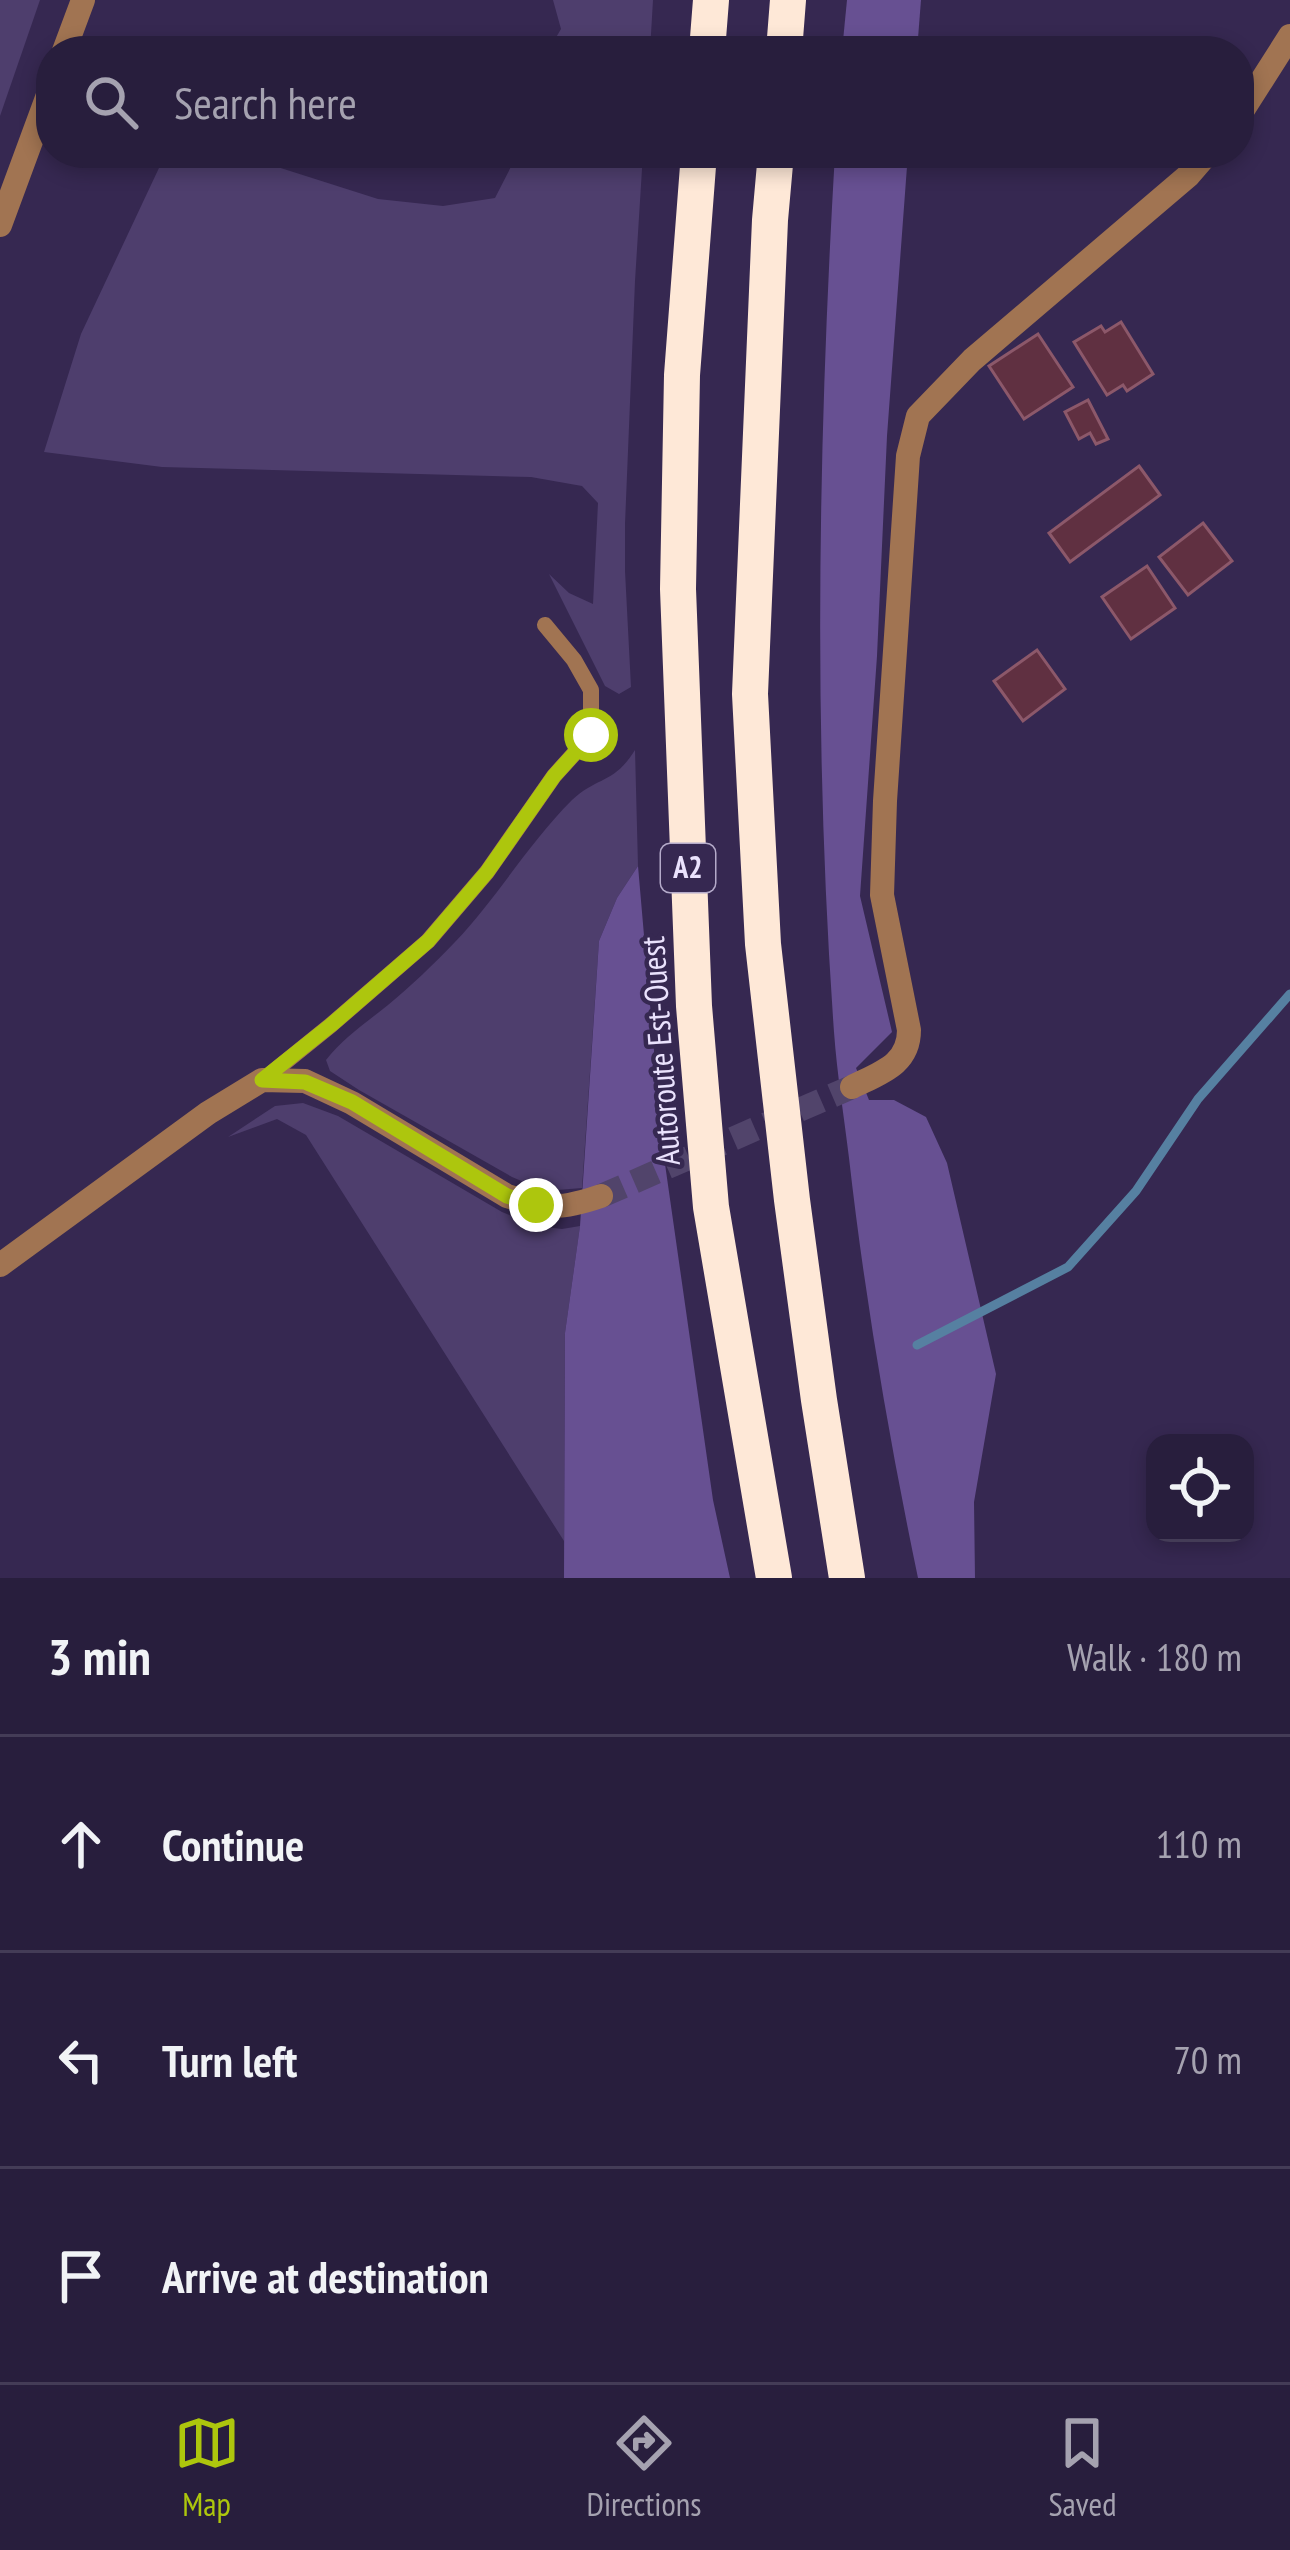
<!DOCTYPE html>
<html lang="en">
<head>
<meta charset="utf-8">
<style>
  :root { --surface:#281e3d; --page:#302744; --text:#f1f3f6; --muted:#a5a2b0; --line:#443c57; --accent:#adc60d }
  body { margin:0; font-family:"PT Sans Narrow",sans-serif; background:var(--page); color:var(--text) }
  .controls { position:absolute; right:36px; bottom:36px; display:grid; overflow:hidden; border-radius:24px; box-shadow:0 6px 18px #0003 }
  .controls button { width:108px; height:108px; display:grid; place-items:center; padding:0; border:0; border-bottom:3px solid var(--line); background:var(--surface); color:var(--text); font:60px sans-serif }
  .stop { position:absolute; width:36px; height:36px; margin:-27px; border:9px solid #adc60d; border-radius:50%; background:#fff }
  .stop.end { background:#adc60d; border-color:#fff; box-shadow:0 3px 12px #0008 }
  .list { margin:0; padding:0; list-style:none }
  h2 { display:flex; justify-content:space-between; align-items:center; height:156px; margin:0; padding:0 48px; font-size:51px }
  h2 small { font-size:39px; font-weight:400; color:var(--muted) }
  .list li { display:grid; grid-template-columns:78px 1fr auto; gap:36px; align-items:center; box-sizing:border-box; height:216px; padding:0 48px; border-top:3px solid var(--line) }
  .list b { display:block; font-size:45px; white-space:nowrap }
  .list em { font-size:39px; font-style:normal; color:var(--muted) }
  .icon { flex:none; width:66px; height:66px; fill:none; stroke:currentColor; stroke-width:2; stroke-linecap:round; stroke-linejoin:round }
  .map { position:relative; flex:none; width:1290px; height:1578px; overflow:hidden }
  .search { position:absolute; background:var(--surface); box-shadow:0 6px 18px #0003; left:36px; right:36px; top:36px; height:132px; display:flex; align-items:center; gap:30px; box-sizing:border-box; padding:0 42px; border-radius:48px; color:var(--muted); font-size:45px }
  .sheet { height:804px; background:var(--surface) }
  nav { display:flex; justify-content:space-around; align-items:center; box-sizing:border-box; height:168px; border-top:3px solid var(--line); background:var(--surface); font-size:33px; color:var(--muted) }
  nav a { display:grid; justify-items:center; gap:6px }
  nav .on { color:var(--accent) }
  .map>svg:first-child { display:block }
  .green { fill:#4e3e6d }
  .forest { fill:#675092 }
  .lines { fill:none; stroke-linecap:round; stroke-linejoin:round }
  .stream { stroke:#5680a1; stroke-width:9 }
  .building { fill:#603041; stroke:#8c586a; stroke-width:3 }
  .tertiary-tunnel { stroke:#51446b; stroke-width:24; stroke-dasharray:24 12; stroke-linecap:butt }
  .service { stroke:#a17452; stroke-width:16 }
  .tertiary { stroke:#a17452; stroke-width:24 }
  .motorway { stroke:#fee8d7; stroke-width:36 }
  .route { stroke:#adc60d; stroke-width:15 }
  .labels { text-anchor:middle; stroke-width:9; stroke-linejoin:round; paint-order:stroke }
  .shield { fill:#362851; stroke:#b4aac9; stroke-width:3 }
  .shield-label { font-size:30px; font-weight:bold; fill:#eae2fd }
  .street-label { font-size:33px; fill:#eae2fd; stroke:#362851 }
</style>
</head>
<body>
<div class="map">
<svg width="1290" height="1578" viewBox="0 0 1290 1578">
  <rect width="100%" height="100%" fill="#362851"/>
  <!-- green -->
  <g class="green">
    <path d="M0 0H40L0 116Z"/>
    <path d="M553 0H653L650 51H548L561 29Z"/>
    <path d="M166 153H234L378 199 443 206 495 198 518 153H643L635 281 625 524V571L631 687 619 694 605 686 549 574 569 593 593 604 598 503 582 486 531 477 162 467 44 452 81 334Z"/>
    <path d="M635 750 638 866 617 898 599 941 582 1188 545 1191 512 1177 359 1090 330 1071 326 1060C343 1038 367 1022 388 1005 411 986 434 964 455 942 497 898 528 844 572 800 598 776 614 784 635 750Z"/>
    <path d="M303 1103 338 1116 502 1212 536 1226 562 1229 580 1226 565 1333 564 1541 306 1135 277 1119 228 1137 275 1106Z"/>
  </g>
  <!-- forest -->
  <g class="forest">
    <path d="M847 0H921L917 51H842Z"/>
    <path d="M835 153H908L887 436 877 656 860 896 892 1032 856 1068 869 1100H894L926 1117 947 1163 996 1374 974 1502 975 1578H918C889 1439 865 1299 849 1158 844 1116 837 1074 834 1032 813 739 818 445 835 153Z"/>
    <path d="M638 866 662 1143 713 1500 730 1578H564L565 1333 580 1226 599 941 617 898Z"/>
  </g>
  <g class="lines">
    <!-- stream -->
    <path class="stream" d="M917 1345 1068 1267 1136 1191 1198 1099 1290 994"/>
  </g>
  <!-- building -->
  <g class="building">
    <path d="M1121 322 1153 374 1127 391 1123 385 1107 395 1074 342 1101 326 1105 332Z"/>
    <path d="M1038 334 1073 387 1024 419 989 366Z"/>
    <path d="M1088 400 1108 439 1096 444 1090 433 1079 439 1065 412Z"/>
    <path d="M1139 466 1160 495 1070 562 1049 533Z"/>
    <path d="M1203 523 1232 561 1188 595 1159 557Z"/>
    <path d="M1147 566 1175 608 1131 639 1102 597Z"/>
    <path d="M1037 650 1065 689 1023 721 994 681Z"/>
  </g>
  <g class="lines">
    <!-- tertiary-tunnel -->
    <path class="tertiary-tunnel" d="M601 1196 852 1087"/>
    <!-- service -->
    <path class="service" d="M263 1080 331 1025 428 941 487 872 554 776 591 735V690L574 660 545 625"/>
    <!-- tertiary -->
    <g class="tertiary">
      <path d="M64 51 83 0"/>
      <path d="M1239 116 1290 36"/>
      <path d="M0 225 51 87"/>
      <path d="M852 1087C880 1073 909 1065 909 1030L882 895 885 801 908 456 918 416 972 360 1189 175 1208 153"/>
      <path d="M0 1265 208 1113 262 1080 305 1081 352 1103 507 1196C549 1209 560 1210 601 1196"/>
    </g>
    <!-- motorway -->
    <g class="motorway">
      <path d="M707 51 711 0"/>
      <path d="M784 51 788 0"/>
      <path d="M699 153 682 375 678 589 694 1006 711 1207 774 1578"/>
      <path d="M776 153 770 220 750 694 763 944 792 1200 819 1400 847 1578"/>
    </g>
  </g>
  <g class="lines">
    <!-- route -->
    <path class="route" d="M536 1205 507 1196 352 1102 305 1082 262 1080 331 1025 428 941 487 872 554 776 591 735"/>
  </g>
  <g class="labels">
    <!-- shield labels -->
    <rect class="shield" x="661" y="844" width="54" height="48" rx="9"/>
    <g class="shield-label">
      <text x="688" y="878">A2</text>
    </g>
    <!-- street labels -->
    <g class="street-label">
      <text transform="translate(660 1051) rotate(-94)" y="12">Autoroute Est-Ouest</text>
    </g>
  </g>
</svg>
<div class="controls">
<button><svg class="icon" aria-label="locate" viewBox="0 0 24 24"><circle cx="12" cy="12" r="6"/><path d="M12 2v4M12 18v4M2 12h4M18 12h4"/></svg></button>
</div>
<div class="stop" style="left:591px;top:735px"></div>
<div class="stop end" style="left:536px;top:1205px"></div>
<div class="search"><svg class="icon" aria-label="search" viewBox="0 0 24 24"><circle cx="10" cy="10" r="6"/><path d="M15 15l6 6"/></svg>Search here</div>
</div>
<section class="sheet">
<h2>3 min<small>Walk · 180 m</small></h2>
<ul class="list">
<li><svg class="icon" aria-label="ahead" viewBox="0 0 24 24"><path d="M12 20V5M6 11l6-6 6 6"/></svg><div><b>Continue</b></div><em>110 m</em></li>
<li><svg class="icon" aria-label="left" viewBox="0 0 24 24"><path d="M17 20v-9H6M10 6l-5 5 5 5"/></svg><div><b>Turn left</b></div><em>70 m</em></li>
<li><svg class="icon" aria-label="arrive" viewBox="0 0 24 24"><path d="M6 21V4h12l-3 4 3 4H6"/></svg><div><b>Arrive at destination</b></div></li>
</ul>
</section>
<nav>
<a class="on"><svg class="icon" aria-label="map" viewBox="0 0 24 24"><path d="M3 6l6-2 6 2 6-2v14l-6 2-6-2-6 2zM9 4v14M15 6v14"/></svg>Map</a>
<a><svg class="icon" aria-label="directions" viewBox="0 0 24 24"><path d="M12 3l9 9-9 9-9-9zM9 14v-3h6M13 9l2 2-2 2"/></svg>Directions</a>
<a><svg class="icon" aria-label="saved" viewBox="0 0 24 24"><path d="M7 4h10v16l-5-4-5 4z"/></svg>Saved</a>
</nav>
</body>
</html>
